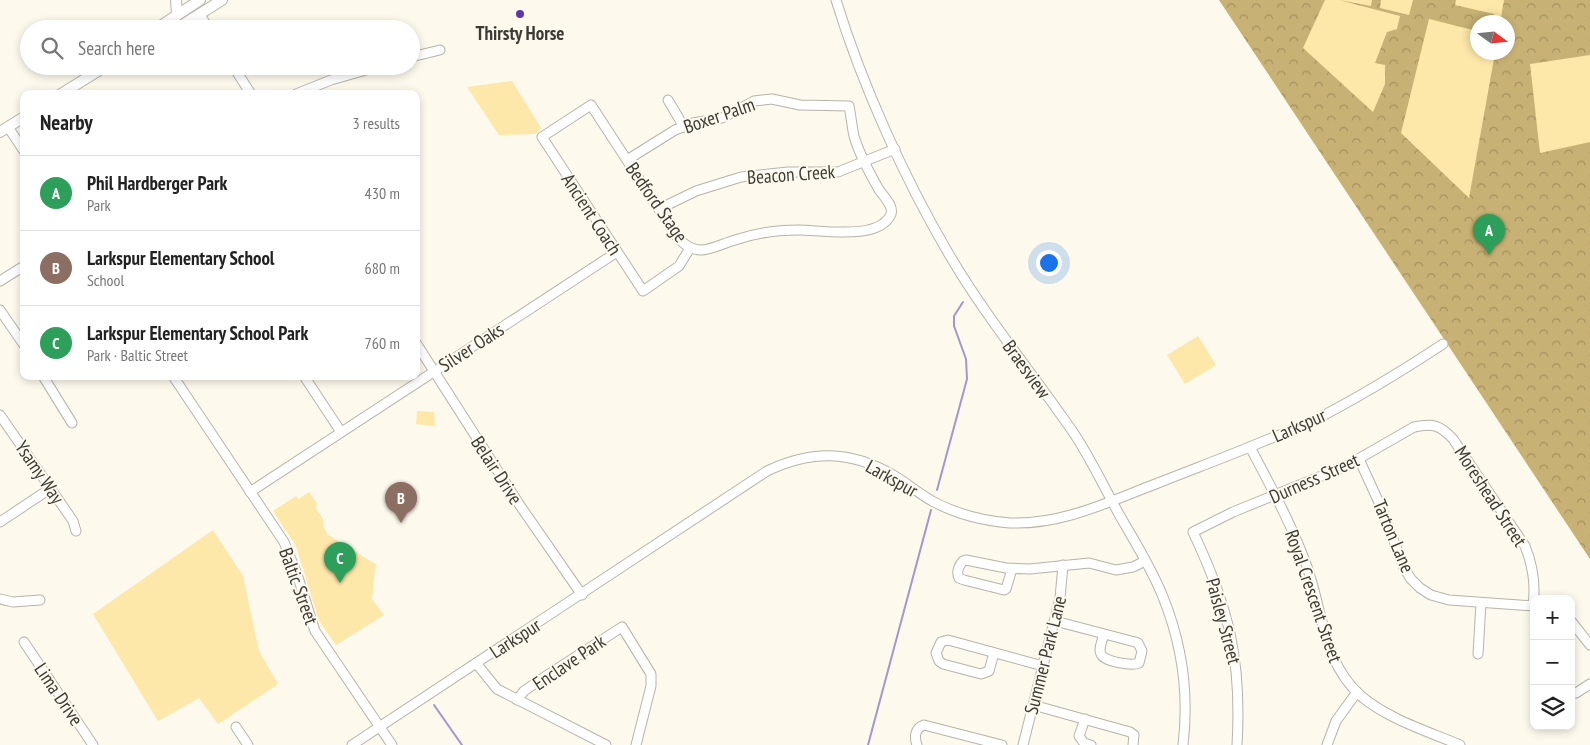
<!DOCTYPE html>
<html lang="en">
<head>
<meta charset="utf-8">
<style>
  :root { --surface:#fff; --page:#f6f6f6; --text:#222; --muted:#767676; --line:#e0e0e0; --accent:#2563eb }
  body { margin:0; font-family:"PT Sans Narrow",sans-serif; background:var(--page); color:var(--text) }
  .controls { position:absolute; right:15px; bottom:15px; display:grid; overflow:hidden; border-radius:10px; box-shadow:0 2px 8px #0003 }
  .controls button { width:45px; height:45px; display:grid; place-items:center; padding:0; border:0; border-bottom:1px solid var(--line); background:var(--surface); color:var(--text); font:25px sans-serif }
  .compass { position:absolute; left:1470px; top:15px; width:45px; height:45px; border-radius:50%; background:var(--surface); box-shadow:0 2px 8px #0003; rotate:105deg }
  .you { position:absolute; left:1048px; top:262px; width:18px; height:18px; margin:-12px; border:4px solid #fff; border-radius:50%; background:#1a73e8; box-shadow:0 0 0 8px #1a73e833 }
  .badge { display:grid; place-items:center; width:32px; height:32px; border-radius:50%; background:var(--accent); color:#fff; font-size:16px; font-weight:700 }
  .pin { position:absolute; translate:-50% -41px; filter:drop-shadow(0 1px 2px #0008) }
  .pin::after { content:''; position:absolute; top:26px; width:18px; height:15px; background:inherit; clip-path:polygon(0 0,100% 0,50% 100%) }
  .list { margin:0; padding:0; list-style:none }
  h2 { display:flex; justify-content:space-between; align-items:center; height:65px; margin:0; padding:0 20px; font-size:21px }
  h2 small { font-size:16px; font-weight:400; color:var(--muted) }
  .list li { display:grid; grid-template-columns:32px 1fr auto; gap:15px; align-items:center; box-sizing:border-box; height:75px; padding:0 20px; border-top:1px solid var(--line) }
  .list b { display:block; font-size:19px; white-space:nowrap }
  .list p { margin:0; font-size:16px; white-space:nowrap; color:var(--muted) }
  .list em { font-size:16px; font-style:normal; color:var(--muted) }
  .icon { flex:none; width:28px; height:28px; fill:none; stroke:currentColor; stroke-width:2; stroke-linecap:round; stroke-linejoin:round }
  .map { position:relative; flex:none; width:1590px; height:745px; overflow:hidden }
  .search { position:absolute; background:var(--surface); box-shadow:0 2px 8px #0003; left:20px; top:20px; width:400px; height:55px; display:flex; align-items:center; gap:12px; box-sizing:border-box; padding:0 18px; border-radius:28px; color:var(--muted); font-size:19px }
  .panel { position:absolute; background:var(--surface); box-shadow:0 2px 8px #0003; left:20px; top:90px; width:400px; height:290px; border-radius:10px }
  .map>svg:first-child { display:block }
  .green { fill:#fde7a9; fill-rule:evenodd }
  .forest { fill:url(#forest-crowns) }
  .lines { fill:none; stroke-linecap:round; stroke-linejoin:round }
  .stream { stroke:#a197d1; stroke-width:2 }
  .minor-casing { stroke:#b7b3a9; stroke-width:11 }
  .major-casing { stroke:#b7b3a9; stroke-width:12 }
  .minor { stroke:#fff; stroke-width:9 }
  .major { stroke:#fff; stroke-width:10 }
  .poi-dot { fill:#5c37af; stroke:#fdf9ed; stroke-width:2 }
  .labels { text-anchor:middle; stroke-width:4; stroke-linejoin:round; paint-order:stroke }
  .poi-label { font-size:19px; font-weight:bold; fill:#3c3b36; stroke:#fdf9ed }
  .street-label { font-size:19px; fill:#3c3b36; stroke:#fdf9ed }
</style>
</head>
<body>
<div class="map">
<svg width="1590" height="745" viewBox="0 0 1590 745">
  <defs>
    <pattern id="forest-crowns" width="20" height="18" patternUnits="userSpaceOnUse" patternTransform="scale(1.25)"><rect width="20" height="18" fill="#c7b174"/><path d="M2 6a3 3 0 1 1 6 0M12 15a3 3 0 1 1 6 0" fill="none" stroke="#a39160"/></pattern>
  </defs>
  <rect width="100%" height="100%" fill="#fdf9ed"/>
  <!-- green -->
  <g class="green">
    <path d="M1219 0H1590V559ZM1478 22H1508V52H1478Z"/>
    <path d="M512 81 541 128 536 134 499 135 467 87Z"/>
    <path d="M1198 336 1216 365 1185 384 1167 355Z"/>
    <path d="M417 411 434 412 435 425 434 426 416 424Z"/>
    <path d="M309 492 318 505 315 507 323 519V526L328 535 377 565 375 568 372 599 384 615 336 645 319 621 296 546 273 511 296 496 299 499Z"/>
    <path d="M213 530 243 576 259 651 278 684 218 724 199 698 158 721 93 614Z"/>
  </g>
  <!-- forest -->
  <path class="forest" d="M1219 0H1325L1303 48 1373 112 1385 84V65L1375 63 1387 32 1397 29 1400 16 1339 0 1371 6 1372 0H1381L1380 8 1409 15 1413 0H1456L1455 5 1494 14 1492 22H1478L1477 31 1429 19 1401 133 1469 198 1495 53 1508 52V22H1502L1503 19 1501 18 1504 0H1590V55L1530 64 1540 153 1590 142V559Z"/>
  <g class="lines">
    <!-- stream -->
    <g class="stream">
      <path d="M937 490 967 379 966 359 954 326V316L963 302"/>
      <path d="M434 705 462 745"/>
      <path d="M868 745 931 510"/>
    </g>
    <defs>
      <g id="minor">
        <path d="M836 0C862 85 905 180 950 256 987 319 1034 375 1075 435 1092 461 1105 489 1120 516 1135 542 1152 569 1163 597 1182 644 1189 695 1183 745"/>
        <path d="M200 15 209 29"/>
        <path d="M411 57 440 50"/>
        <path d="M233 66 251 94"/>
        <path d="M296 94 331 80 380 66"/>
        <path d="M668 100 684 127"/>
        <path d="M8 127 24 151"/>
        <path d="M627 160 675 130 693 123 722 118 754 101 772 99 800 105 849 106C851 116 852 127 854 136 859 154 869 172 878 188 882 195 894 205 891 214 880 241 821 230 799 230 777 230 755 233 735 240 724 243 714 249 702 250 691 250 684 245 677 237L591 105 542 137 643 291 679 266 690 248"/>
        <path d="M659 209 696 191 741 177 788 172H838L895 149"/>
        <path d="M0 281 24 266"/>
        <path d="M0 310 24 345"/>
        <path d="M416 343 519 504 582 595"/>
        <path d="M43 376 72 423"/>
        <path d="M173 376 284 542 297 574 315 631 392 745"/>
        <path d="M304 376 341 432"/>
        <path d="M0 415 73 521 76 531"/>
        <path d="M1250 447C1270 485 1291 523 1306 564 1323 609 1322 662 1361 696 1388 719 1427 731 1460 745"/>
        <path d="M1359 459 1381 507 1404 568 1411 579 1420 588 1431 595 1449 600 1534 606"/>
        <path d="M250 492 617 252"/>
        <path d="M0 522 51 488"/>
        <path d="M1012 569 1006 589 1004 590 964 580 959 578C956 572 959 565 963 561L966 560 1006 568 1030 569 1089 563 1116 570 1133 567 1145 561"/>
        <path d="M0 599 13 602 40 600"/>
        <path d="M1055 621 1135 642 1138 643 1142 651 1139 663C1132 666 1104 662 1101 654 1098 649 1103 639 1104 634"/>
        <path d="M1571 621 1590 645"/>
        <path d="M24 642 93 745"/>
        <path d="M994 653 989 671 981 674 943 664 939 661 936 653 941 642 948 640 1043 666"/>
        <path d="M1478 654 1481 603"/>
        <path d="M476 663 497 689 606 745"/>
        <path d="M1576 693 1590 684"/>
        <path d="M517 700 524 691 549 674 622 627 651 674V686L636 745"/>
        <path d="M1033 705 1130 732 1134 735 1133 745"/>
        <path d="M1085 719 1079 736 1084 743 1091 745"/>
        <path d="M236 727 248 745"/>
        <path d="M352 745 767 471C811 450 850 450 893 475 907 483 919 494 934 502 957 514 984 521 1010 523 1063 525 1110 501 1158 483 1193 469 1229 456 1264 441 1279 435 1295 430 1309 423 1356 399 1399 373 1443 344"/>
        <path d="M917 745C914 737 915 728 924 725L1002 745"/>
        <path d="M1023 745 1060 598 1063 565"/>
        <path d="M1237 745C1242 660 1229 608 1193 532L1233 512 1346 466 1414 427C1433 423 1440 425 1453 439L1525 546C1533 566 1536 584 1533 605"/>
        <path d="M1327 745 1336 721 1357 692"/>
      </g>
      <g id="major">
        <path d="M176 0 177 15"/>
        <path d="M156 29 200 0"/>
        <path d="M176 29 222 0"/>
        <path d="M61 94 106 66"/>
        <path d="M0 132 24 117"/>
      </g>
    </defs>
    <!-- minor casing -->
    <use href="#minor" class="minor-casing"/>
    <!-- major casing -->
    <use href="#major" class="major-casing"/>
    <!-- minor -->
    <use href="#minor" class="minor"/>
    <!-- major -->
    <use href="#major" class="major"/>
  </g>
  <!-- markers -->
  <circle class="poi-dot" cx="520" cy="14" r="5"/>
  <g class="labels">
    <!-- poi labels -->
    <g class="poi-label">
      <text x="520" y="40">Thirsty Horse</text>
    </g>
    <!-- street labels -->
    <g class="street-label">
      <text transform="translate(719 115) rotate(-19)" y="7">Boxer Palm</text>
      <text transform="translate(791 174) rotate(-4)" y="7">Beacon Creek</text>
      <text transform="translate(657 202) rotate(55)" y="7">Bedford Stage</text>
      <text transform="translate(592 214) rotate(57)" y="7">Ancient Coach</text>
      <text transform="translate(471 347) rotate(-33)" y="7">Silver Oaks</text>
      <text transform="translate(1027 369) rotate(54)" y="7">Braesview</text>
      <text transform="translate(1299 425) rotate(-24)" y="7">Larkspur</text>
      <text transform="translate(497 470) rotate(57)" y="7">Belair Drive</text>
      <text transform="translate(40 472) rotate(56)" y="7">Ysamy Way</text>
      <text transform="translate(892 478) rotate(29)" y="7">Larkspur</text>
      <text transform="translate(1314 478) rotate(-24)" y="7">Durness Street</text>
      <text transform="translate(1491 496) rotate(57)" y="7">Moreshead Street</text>
      <text transform="translate(1394 536) rotate(67)" y="7">Tarton Lane</text>
      <text transform="translate(299 586) rotate(70)" y="7">Baltic Street</text>
      <text transform="translate(1314 596) rotate(71)" y="7">Royal Crescent Street</text>
      <text transform="translate(1224 621) rotate(75)" y="7">Paisley Street</text>
      <text transform="translate(515 638) rotate(-33)" y="7">Larkspur</text>
      <text transform="translate(1045 655) rotate(-76)" y="7">Summer Park Lane</text>
      <text transform="translate(569 662) rotate(-34)" y="7">Enclave Park</text>
      <text transform="translate(59 694) rotate(56)" y="7">Lima Drive</text>
    </g>
  </g>
</svg>
<div class="controls">
<button>+</button>
<button>−</button>
<button><svg class="icon" aria-label="layers" viewBox="0 0 24 24"><path d="M12 4l9 5-9 5-9-5zM3 14l9 5 9-5"/></svg></button>
</div>
<svg class="compass" viewBox="-18 -18 36 36"><path d="M0-13l5 13h-10z" fill="#e53935"/><path d="M0 13l5-13h-10z" fill="#767676"/></svg>
<div class="you"></div>
<div class="pin badge" style="left:1489px;top:255px;background:#2e9e5b">A</div>
<div class="pin badge" style="left:401px;top:523px;background:#8d6e63">B</div>
<div class="pin badge" style="left:340px;top:583px;background:#2e9e5b">C</div>
<div class="search"><svg class="icon" aria-label="search" viewBox="0 0 24 24"><circle cx="10" cy="10" r="6"/><path d="M15 15l6 6"/></svg>Search here</div>
<section class="panel">
<h2>Nearby<small>3 results</small></h2>
<ul class="list">
<li><span class="badge" style="background:#2e9e5b">A</span><div><b>Phil Hardberger Park</b><p>Park</p></div><em>430 m</em></li>
<li><span class="badge" style="background:#8d6e63">B</span><div><b>Larkspur Elementary School</b><p>School</p></div><em>680 m</em></li>
<li><span class="badge" style="background:#2e9e5b">C</span><div><b>Larkspur Elementary School Park</b><p>Park · Baltic Street</p></div><em>760 m</em></li>
</ul>
</section>
</div>
</body>
</html>
